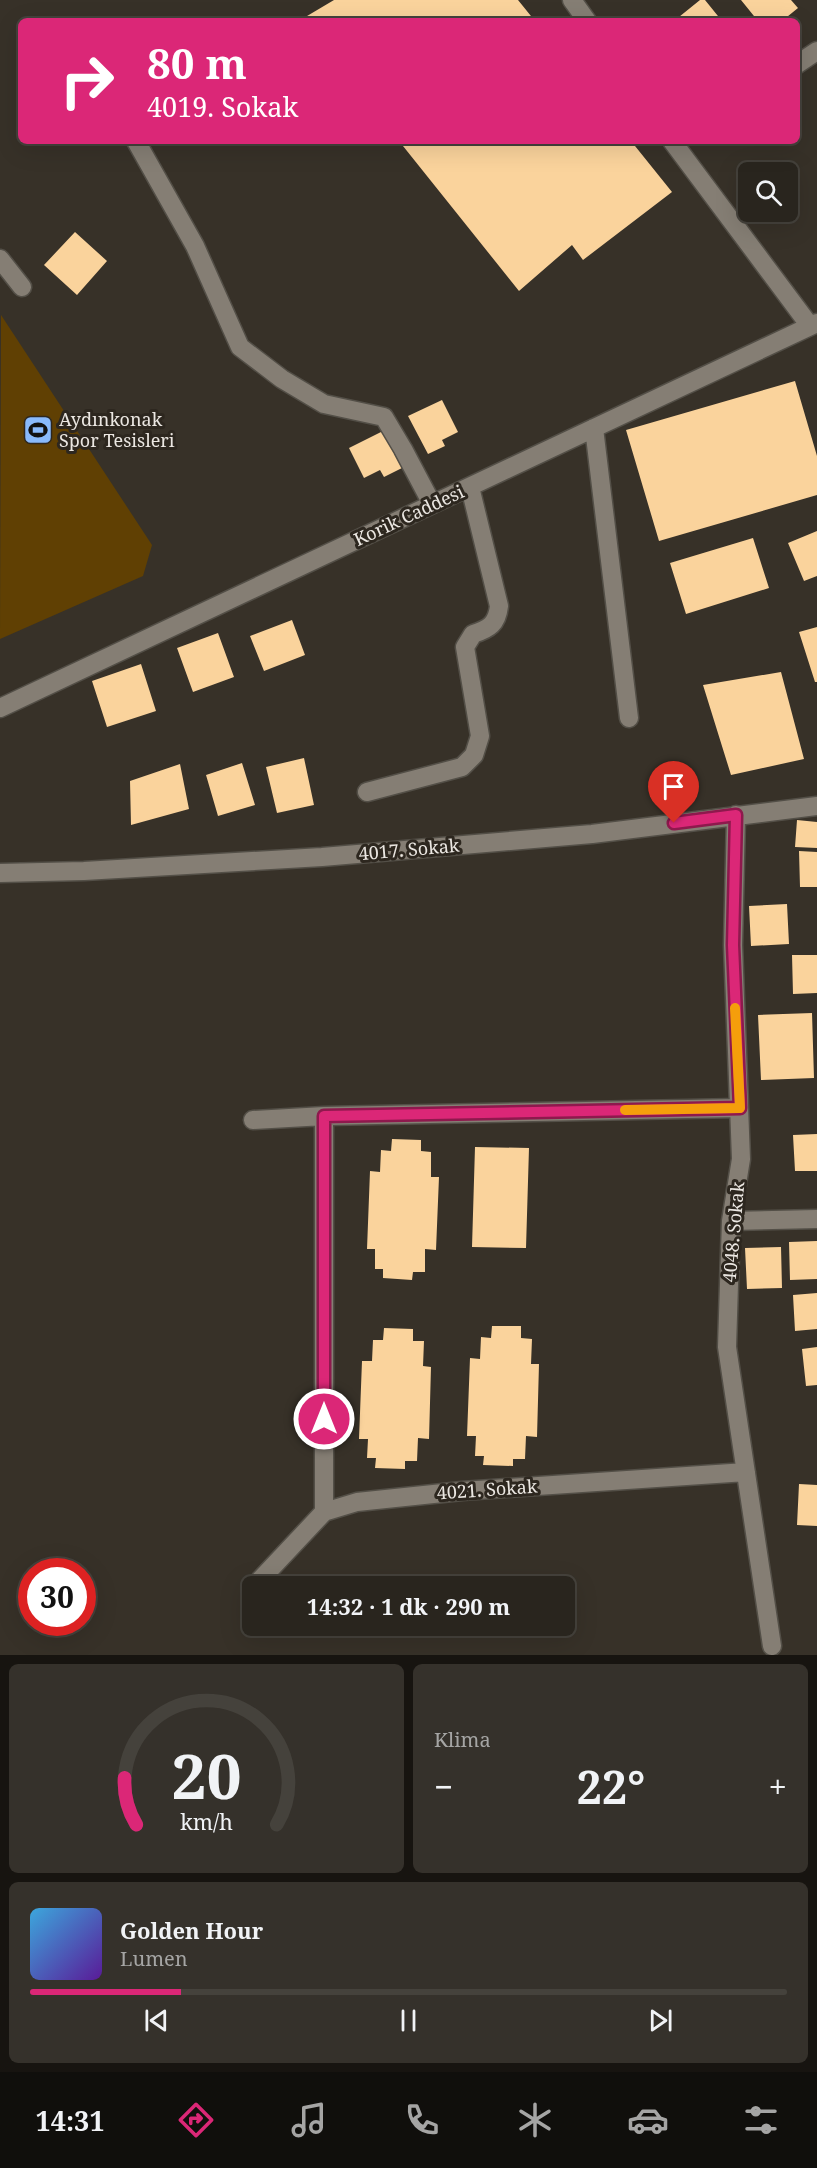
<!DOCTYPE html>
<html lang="tr">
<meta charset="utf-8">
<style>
body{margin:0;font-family:"Noto Serif",serif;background:#35312b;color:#f1f3f6;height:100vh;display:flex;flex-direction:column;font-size:22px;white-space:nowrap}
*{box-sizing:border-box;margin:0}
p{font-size:20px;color:#a5a5a4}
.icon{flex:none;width:33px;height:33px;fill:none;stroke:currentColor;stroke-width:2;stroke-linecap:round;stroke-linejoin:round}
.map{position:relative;height:1655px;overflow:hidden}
.sheet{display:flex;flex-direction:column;gap:9px;padding:9px;background:#171410;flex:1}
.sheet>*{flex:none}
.hud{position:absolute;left:18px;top:18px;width:782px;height:126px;border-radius:9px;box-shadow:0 6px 24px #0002,0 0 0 2px #45423c;background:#db2777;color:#fff;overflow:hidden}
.fabs{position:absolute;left:738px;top:162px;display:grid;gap:12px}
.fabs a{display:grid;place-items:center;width:60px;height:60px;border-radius:9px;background:#29251e;box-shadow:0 6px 24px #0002,0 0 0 2px #45423c;font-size:30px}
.speed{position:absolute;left:18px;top:1558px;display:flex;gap:12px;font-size:30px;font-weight:700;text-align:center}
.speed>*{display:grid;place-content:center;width:78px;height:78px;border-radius:50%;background:#29251e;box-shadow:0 6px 24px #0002,0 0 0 2px #45423c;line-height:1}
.speed .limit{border:9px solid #d22;background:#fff;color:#111}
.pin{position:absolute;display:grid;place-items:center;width:51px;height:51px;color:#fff;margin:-62px -26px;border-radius:50% 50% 50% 0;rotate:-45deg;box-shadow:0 0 6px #0007}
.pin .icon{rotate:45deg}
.me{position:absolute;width:66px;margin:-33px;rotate:0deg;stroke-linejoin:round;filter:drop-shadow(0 0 4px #0008)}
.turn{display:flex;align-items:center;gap:21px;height:126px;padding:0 30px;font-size:27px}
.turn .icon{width:78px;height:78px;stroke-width:2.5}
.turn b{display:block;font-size:42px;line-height:51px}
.big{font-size:45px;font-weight:700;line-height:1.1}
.sheet .widget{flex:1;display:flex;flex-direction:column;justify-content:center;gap:9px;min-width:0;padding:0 21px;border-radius:9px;background:#35312b}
.sheet .dial{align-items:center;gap:0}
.dial svg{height:156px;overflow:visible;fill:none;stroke:#45423c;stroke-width:7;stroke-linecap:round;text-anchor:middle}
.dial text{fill:#f1f3f6;stroke:none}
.song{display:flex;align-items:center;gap:18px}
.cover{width:72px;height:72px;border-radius:9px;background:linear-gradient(135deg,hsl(200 70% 55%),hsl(270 70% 35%))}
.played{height:6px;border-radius:3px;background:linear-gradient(90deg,#db2777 20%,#45423c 20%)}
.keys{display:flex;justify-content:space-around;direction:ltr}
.heat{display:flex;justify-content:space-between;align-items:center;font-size:33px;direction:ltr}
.sheet .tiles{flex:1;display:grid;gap:9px;grid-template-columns:1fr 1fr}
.widget:last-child{grid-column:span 2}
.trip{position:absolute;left:242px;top:1576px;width:333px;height:60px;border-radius:9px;background:#29251e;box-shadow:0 6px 24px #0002,0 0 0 2px #45423c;font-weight:700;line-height:60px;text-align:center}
.tabs{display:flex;height:96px;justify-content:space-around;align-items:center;background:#100f0c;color:#a5a5a4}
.tabs .icon{width:42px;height:42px}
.tabs .selected{color:#db2777}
.tabs b{font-size:27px;color:#f1f3f6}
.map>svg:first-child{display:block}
.green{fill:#604003}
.building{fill:#fad39c}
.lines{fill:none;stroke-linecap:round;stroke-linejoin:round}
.minor-casing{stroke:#534f47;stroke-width:21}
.minor{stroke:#857e74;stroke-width:18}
.route-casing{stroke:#8e194d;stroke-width:15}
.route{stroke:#db2777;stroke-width:10}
.slow{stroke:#f59e0b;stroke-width:10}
.labels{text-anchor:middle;stroke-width:6;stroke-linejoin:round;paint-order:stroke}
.poi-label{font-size:18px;fill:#ebe7e2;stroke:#2d271f;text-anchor:start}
.street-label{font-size:18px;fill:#ebe7e2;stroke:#2d271f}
</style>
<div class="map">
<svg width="817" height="1655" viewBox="0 0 817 1655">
<rect width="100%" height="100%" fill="#373128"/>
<!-- green -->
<path class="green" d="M1 315 152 545 143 576 0 639Z"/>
<!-- building -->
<path class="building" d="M334 0H518L535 21H303L302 19Z
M700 0H705L722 21H674Z
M741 0H791L798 8 782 21H768L765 17 758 21Z
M399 141H631L672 192 583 260 572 245 519 291Z
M75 232 107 261 77 295 44 265Z
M795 381 817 456V495L659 541 626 430Z
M442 400 458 432 442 440 445 446 428 454 408 416Z
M383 431 402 468 384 477 380 470 364 478 349 448Z
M817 531V576L804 581 788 543Z
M753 538 769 588 686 614 670 563Z
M292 620 305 655 264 671 250 636Z
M817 627V682H815L799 632Z
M218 633 234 677 193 692 177 648Z
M141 664 156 711 107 727 92 681Z
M781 672 804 759 731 775 703 685Z
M304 758 314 805 277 813 266 767Z
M242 763 255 805 218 816 206 775Z
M180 764 189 809 131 825 130 781Z
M797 820 817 822V848L795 847Z
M799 851 817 852V887H800Z
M787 904 789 944 751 946 749 906Z
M792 955H817V993L793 994Z
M812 1013 814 1078 761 1080 758 1015Z
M817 1134V1171H795L793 1135Z
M392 1139 421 1140V1151L431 1152V1177H439L436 1250 425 1249V1272H413L412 1280 383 1278V1269H375V1249H367L370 1171 380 1172 381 1150 391 1151Z
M475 1147 529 1148 526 1248 472 1247Z
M817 1241V1279L790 1280 789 1242Z
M781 1247 782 1288 747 1289 745 1248Z
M817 1293V1329L795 1331 793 1295Z
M492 1326H521V1338L532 1339 531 1364H539L537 1437 526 1436 525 1459H513V1466L483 1465 484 1456H475L476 1436H467L470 1358 480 1359 481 1337 491 1338Z
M384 1328 413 1329V1341H424L423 1366 431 1367 429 1439 418 1438 417 1461H405V1469L375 1468 376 1458H367L368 1439H359L362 1361H372L373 1340H383Z
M817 1347V1385L806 1386 802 1349Z
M799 1484 817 1485V1526L797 1525Z"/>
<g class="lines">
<!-- minor casing -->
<g class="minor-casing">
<path id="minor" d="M572 0 587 21
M796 65 817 51
M136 141 195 246 240 347 282 379 324 404 384 417 403 449 432 504
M672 141 810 326
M0 259 22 287
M594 428 629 718
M0 708 817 323
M367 792 462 767 474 755 480 736 465 647 473 634C489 629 497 624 499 606L470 487
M736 815 733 945 741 1159 731 1221 727 1347 772 1646
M0 873 84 871 322 857 592 834 817 806
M324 1116V1512
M253 1120 324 1116 739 1108
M731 1221 817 1219
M260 1580 324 1512 357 1502 462 1491 746 1472"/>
</g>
<!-- minor -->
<use href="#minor" class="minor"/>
</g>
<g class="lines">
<!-- route casing -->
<g class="route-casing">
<path id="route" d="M324 1419V1116L740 1108 733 945 736 815 674 823"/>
</g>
<!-- route -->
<use href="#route" class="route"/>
<!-- slow -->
<path class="slow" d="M625 1110 740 1108 735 1008"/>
</g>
<!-- icons -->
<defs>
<g id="stadium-square" transform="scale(1.5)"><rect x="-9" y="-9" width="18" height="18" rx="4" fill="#89bafc" stroke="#2d271f"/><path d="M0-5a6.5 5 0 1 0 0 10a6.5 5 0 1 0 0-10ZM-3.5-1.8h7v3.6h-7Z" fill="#111"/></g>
</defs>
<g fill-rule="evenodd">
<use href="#stadium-square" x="38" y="430"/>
</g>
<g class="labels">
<!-- poi labels -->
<g class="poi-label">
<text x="59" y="426">Aydınkonak<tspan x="59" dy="21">Spor Tesisleri</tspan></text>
</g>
<!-- street labels -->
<g class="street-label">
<text transform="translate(409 516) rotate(-25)" y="6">Korik Caddesi</text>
<text transform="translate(409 850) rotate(-5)" y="6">4017. Sokak</text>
<text transform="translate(734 1232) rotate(-85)" y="6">4048. Sokak</text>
<text transform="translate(487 1490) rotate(-4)" y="6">4021. Sokak</text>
</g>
</g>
</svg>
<div class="fabs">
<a><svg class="icon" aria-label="search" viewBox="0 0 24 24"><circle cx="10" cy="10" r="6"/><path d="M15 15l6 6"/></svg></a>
</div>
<div class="speed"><div class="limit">30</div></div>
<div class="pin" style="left:674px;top:823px;background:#d93025"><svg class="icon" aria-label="arrive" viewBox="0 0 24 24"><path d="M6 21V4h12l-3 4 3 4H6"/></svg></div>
<svg class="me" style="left:324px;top:1419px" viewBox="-20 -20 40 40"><circle r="17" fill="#db2777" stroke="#fff" stroke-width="3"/><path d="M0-11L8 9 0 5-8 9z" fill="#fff"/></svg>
<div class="trip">14:32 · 1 dk · 290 m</div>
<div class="hud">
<div class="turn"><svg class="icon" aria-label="right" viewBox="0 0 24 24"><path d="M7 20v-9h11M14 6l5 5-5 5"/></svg><div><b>80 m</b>4019. Sokak</div></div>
</div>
</div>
<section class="sheet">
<div class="tiles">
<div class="widget dial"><svg viewBox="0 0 100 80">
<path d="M14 69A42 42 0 1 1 86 69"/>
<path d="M14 69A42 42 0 0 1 8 45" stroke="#db2777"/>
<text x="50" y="56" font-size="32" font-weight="700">20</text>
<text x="50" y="72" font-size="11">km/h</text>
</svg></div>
<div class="widget"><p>Klima</p>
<div class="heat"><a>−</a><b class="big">22°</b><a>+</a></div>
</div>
<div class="widget">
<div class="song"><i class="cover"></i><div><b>Golden Hour</b><p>Lumen</p></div></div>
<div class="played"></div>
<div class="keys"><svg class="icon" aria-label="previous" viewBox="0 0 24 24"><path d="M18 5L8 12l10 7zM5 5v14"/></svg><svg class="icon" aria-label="pause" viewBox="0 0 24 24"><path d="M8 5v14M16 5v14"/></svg><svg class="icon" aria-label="next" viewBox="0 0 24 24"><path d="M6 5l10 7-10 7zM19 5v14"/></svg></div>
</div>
</div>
</section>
<nav class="tabs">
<b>14:31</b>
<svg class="icon selected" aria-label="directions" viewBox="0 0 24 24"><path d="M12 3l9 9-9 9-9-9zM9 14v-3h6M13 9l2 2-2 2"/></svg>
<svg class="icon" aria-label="music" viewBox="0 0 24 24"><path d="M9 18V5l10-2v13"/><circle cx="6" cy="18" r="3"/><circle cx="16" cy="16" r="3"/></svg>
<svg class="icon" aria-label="phone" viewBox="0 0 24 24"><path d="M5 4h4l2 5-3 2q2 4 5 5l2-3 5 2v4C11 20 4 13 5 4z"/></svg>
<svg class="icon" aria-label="climate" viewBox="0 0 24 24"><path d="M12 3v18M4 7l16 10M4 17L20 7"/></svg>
<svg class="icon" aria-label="car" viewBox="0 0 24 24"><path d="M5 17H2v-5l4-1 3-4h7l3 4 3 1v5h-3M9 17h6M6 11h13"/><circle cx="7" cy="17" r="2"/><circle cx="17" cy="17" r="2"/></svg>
<svg class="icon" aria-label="filters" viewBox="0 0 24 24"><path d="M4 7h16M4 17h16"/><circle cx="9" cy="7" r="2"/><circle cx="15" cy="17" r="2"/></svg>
</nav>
